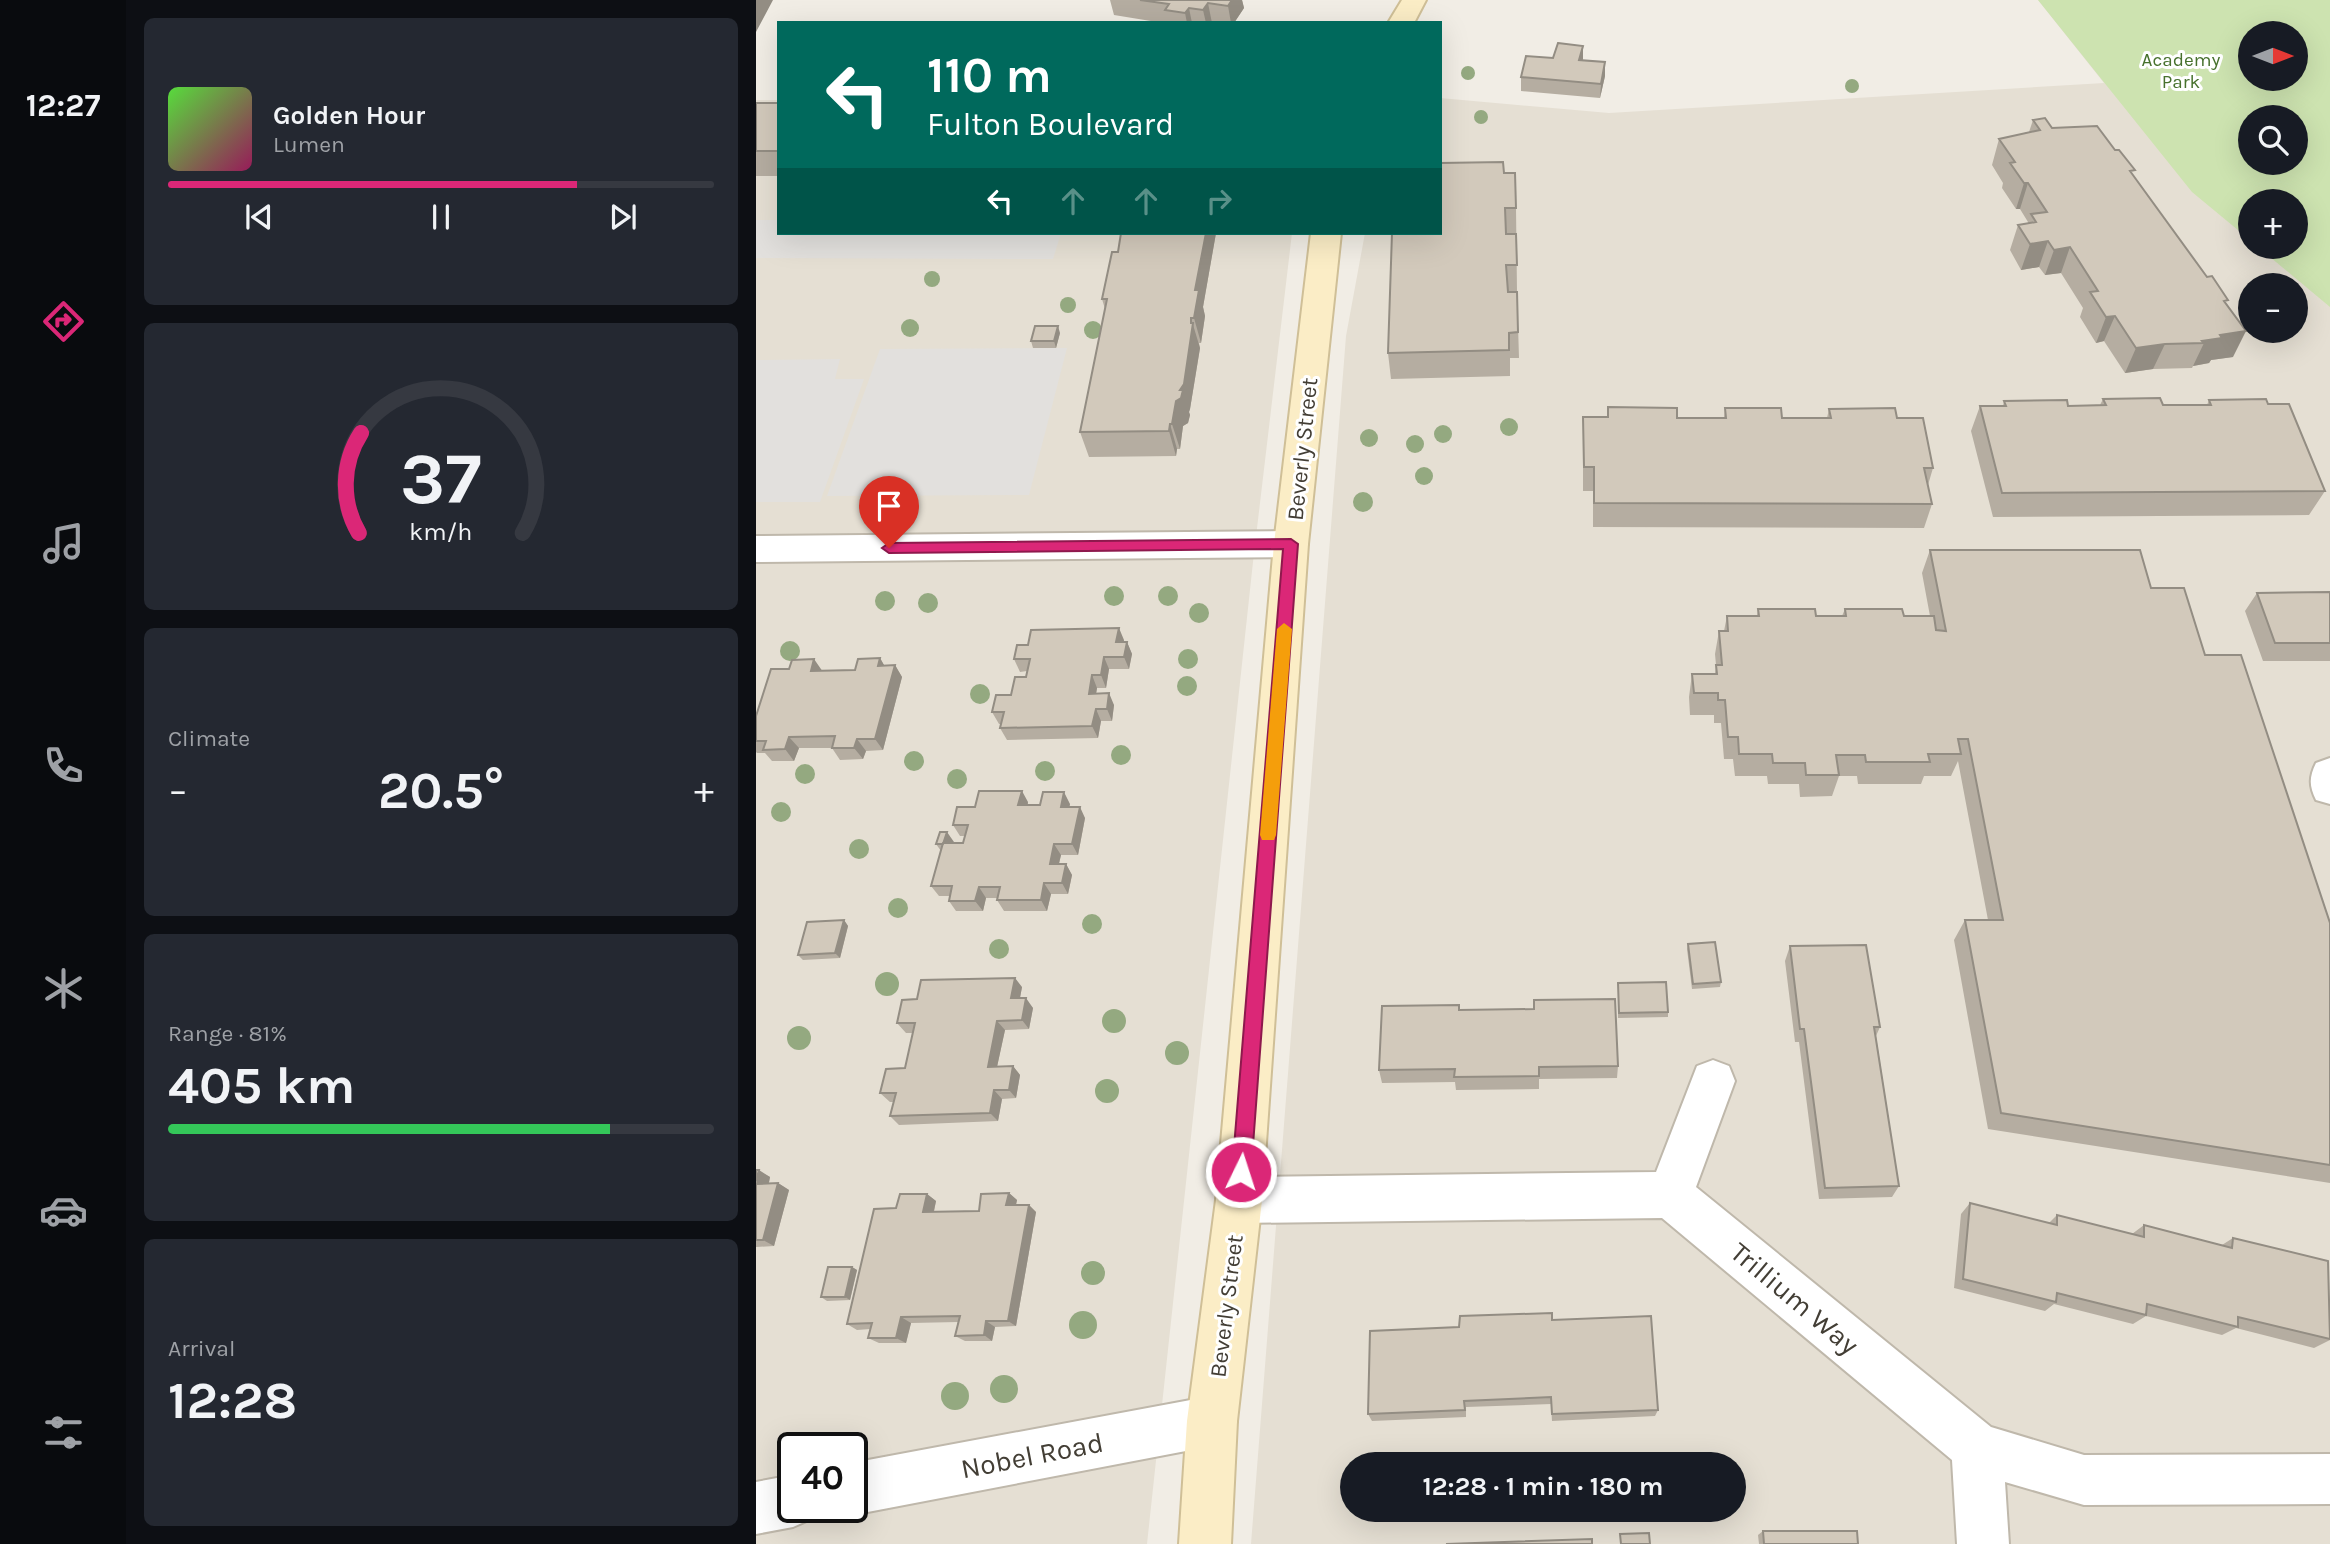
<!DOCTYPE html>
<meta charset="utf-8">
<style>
body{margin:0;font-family:Karla,sans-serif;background:#242831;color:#f1f3f6;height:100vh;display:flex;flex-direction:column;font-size:26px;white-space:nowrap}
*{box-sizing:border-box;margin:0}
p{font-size:23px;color:#9ea1a6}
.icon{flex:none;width:38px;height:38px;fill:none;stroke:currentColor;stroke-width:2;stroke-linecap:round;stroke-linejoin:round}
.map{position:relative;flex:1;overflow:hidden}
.panel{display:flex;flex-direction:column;gap:18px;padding:18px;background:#0d0f14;width:630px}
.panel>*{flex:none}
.banner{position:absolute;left:21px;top:21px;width:665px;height:214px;border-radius:0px;box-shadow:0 7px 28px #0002;background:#00695c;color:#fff;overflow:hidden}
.needle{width:46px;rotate:90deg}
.buttons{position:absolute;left:1482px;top:21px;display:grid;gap:14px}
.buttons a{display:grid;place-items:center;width:70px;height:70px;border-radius:50%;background:#171b24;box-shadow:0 7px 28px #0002;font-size:35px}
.speed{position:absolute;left:21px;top:1432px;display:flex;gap:14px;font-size:35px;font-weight:700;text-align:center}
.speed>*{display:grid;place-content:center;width:91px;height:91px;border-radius:50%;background:#171b24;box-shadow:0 7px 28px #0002;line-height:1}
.speed .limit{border:4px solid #111;border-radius:10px;background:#fff;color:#111}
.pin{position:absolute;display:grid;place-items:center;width:60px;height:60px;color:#fff;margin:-72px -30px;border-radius:50% 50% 50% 0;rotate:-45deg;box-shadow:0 0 7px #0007}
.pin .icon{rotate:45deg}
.me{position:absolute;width:77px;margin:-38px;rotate:4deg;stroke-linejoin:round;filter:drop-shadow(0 0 5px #0008)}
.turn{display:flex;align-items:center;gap:24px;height:147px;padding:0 35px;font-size:32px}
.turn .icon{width:91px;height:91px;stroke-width:2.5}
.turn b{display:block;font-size:49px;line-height:60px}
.lanes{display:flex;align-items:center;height:66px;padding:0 35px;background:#0003;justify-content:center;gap:35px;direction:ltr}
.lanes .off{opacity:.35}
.big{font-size:52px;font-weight:700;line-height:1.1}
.panel .card{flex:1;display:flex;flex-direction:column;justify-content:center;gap:10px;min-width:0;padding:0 24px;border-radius:10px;background:#242831}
.panel .dial{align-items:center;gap:0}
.dial svg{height:182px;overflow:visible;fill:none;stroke:#363941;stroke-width:7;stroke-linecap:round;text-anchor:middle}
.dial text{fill:#f1f3f6;stroke:none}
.song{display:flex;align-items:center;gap:21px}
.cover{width:84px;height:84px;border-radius:10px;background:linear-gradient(135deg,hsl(110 70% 55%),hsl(330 70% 35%))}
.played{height:7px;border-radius:4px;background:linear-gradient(90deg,#db2777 75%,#363941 75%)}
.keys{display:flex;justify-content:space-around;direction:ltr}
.heat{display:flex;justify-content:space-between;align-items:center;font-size:38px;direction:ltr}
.charge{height:10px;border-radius:5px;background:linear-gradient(90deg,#34c759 81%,#363941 0)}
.trip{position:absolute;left:584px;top:1452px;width:406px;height:70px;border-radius:35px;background:#171b24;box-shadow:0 7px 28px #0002;font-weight:700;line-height:70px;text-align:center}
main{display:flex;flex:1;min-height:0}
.tabs{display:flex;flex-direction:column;width:126px;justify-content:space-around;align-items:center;background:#090b0e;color:#9ea1a6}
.tabs .icon{width:49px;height:49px}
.tabs .active{color:#db2777}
.tabs b{font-size:32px;color:#f1f3f6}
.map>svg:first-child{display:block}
.residential{fill:#e5dfd3;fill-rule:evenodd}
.green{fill:#cde3b0;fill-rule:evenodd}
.parking{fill:#e2e0dd}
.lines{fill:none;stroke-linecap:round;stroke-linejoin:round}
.street-casing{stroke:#bfb8ab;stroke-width:4}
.secondary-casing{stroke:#cfbf97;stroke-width:4}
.street{fill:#fff;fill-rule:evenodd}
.secondary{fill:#fbedc6;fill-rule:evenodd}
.tree{fill:#94a980}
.wall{fill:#b5ada1}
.shaded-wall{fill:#938d83}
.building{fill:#d2c9bb;stroke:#938d83;stroke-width:2}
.route{fill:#db2777;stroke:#8e194d;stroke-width:2}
.slow{fill:#f59e0b}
.labels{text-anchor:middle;stroke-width:6;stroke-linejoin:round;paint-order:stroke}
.far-park-label{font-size:19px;fill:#47712d;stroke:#fff}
.street-label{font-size:23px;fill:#433e35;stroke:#fff}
.near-street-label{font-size:28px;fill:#433e35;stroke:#fff}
</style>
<main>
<nav class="tabs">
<b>12:27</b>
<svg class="icon active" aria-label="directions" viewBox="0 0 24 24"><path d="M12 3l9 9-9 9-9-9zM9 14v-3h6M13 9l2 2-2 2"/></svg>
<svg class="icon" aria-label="music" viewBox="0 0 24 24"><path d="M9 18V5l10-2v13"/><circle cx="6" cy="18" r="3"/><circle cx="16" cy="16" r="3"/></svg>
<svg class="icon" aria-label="phone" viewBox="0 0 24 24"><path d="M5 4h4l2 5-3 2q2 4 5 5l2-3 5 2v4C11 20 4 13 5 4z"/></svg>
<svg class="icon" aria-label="climate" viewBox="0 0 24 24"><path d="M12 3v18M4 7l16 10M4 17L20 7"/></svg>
<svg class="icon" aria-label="car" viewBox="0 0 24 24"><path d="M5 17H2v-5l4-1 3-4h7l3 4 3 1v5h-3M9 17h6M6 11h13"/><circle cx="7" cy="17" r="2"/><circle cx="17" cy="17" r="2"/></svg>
<svg class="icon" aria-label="filters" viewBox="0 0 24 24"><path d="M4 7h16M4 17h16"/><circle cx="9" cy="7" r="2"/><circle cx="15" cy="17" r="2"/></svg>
</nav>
<section class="panel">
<div class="card">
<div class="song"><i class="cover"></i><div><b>Golden Hour</b><p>Lumen</p></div></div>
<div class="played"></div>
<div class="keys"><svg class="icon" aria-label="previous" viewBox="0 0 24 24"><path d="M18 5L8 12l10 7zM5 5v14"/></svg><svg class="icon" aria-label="pause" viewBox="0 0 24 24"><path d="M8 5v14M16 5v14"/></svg><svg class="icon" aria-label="next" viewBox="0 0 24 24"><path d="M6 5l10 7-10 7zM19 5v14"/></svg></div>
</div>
<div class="card dial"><svg viewBox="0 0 100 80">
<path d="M14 69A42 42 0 1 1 86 69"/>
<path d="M14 69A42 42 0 0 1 15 25" stroke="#db2777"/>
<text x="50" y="56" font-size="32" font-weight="700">37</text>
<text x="50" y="72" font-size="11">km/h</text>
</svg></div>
<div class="card"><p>Climate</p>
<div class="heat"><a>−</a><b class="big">20.5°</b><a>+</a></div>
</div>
<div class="card"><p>Range · 81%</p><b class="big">405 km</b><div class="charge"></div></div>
<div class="card"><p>Arrival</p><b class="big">12:28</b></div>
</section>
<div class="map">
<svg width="1574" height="1544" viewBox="0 0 1574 1544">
<rect width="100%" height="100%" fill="#f1ede5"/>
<!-- residential -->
<path class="residential" d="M1282 0H1574V1544H495L590 336 609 233H684V98L853 113 1348 83ZM1494 33H1540V79H1494ZM1494 117H1540V163H1494ZM1494 201H1540V247H1494ZM1494 285H1540V331H1494ZM597 1465H978V1510H597Z
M0 100H23V233H536L497 562 391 1544H0ZM37 1447H96V1507H37Z"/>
<!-- green -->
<path class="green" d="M1282 0H1574V307L1502 247H1540V201H1494V240L1436 192ZM1494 33H1540V79H1494ZM1494 117H1540V163H1494Z"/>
<!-- parking -->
<path class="parking" d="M0 220H23V233H305L297 259 0 258Z
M311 348 273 495 71 496 124 349Z
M84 359 79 379H108L64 502H0V360Z"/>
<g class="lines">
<!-- street casing -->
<g class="street-casing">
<path id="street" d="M535 531 547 535 552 544 547 553 535 557 0 562V536Z
M1574 758V804L1560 800C1553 786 1553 777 1560 763Z
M957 1060 973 1066 979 1081 940 1187 1235 1427 1328 1455 1574 1454V1504L1328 1505 1249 1482 1253 1544H1201L1196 1460 906 1218 483 1223 467 1216 460 1200 467 1184 483 1177 900 1172 941 1066Z
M456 1396 474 1403 481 1421 474 1439 456 1446 96 1515 78 1507H96V1463Z
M37 1475V1507H60L55 1519 37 1527 0 1534V1482Z"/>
</g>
<!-- secondary casing -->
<g class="secondary-casing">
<path id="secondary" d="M646 0H670L658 23H632Z
M555 233H585L552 544 506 1200 481 1421 475 1544H423L431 1421 460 1200 518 544Z"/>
</g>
<!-- street -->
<use href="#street" class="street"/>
<!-- secondary -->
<use href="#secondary" class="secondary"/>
</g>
<!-- trees -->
<g class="tree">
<circle cx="712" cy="73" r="7"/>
<circle cx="1096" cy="86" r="7"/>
<circle cx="725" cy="117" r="7"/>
<circle cx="176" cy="279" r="8"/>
<circle cx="312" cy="305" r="8"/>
<circle cx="154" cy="328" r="9"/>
<circle cx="337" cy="330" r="9"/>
<circle cx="753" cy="427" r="9"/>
<circle cx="687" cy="434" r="9"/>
<circle cx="613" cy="438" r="9"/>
<circle cx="659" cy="444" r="9"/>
<circle cx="668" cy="476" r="9"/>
<circle cx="607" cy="502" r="10"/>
<circle cx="358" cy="596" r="10"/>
<circle cx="412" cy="596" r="10"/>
<circle cx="129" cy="601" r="10"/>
<circle cx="172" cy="603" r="10"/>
<circle cx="443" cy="613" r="10"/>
<circle cx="34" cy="651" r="10"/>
<circle cx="432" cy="659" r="10"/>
<circle cx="431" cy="686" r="10"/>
<circle cx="224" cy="694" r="10"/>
<circle cx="365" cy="755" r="10"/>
<circle cx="158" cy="761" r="10"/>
<circle cx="289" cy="771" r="10"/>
<circle cx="49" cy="774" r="10"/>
<circle cx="201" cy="779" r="10"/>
<circle cx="25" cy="812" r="10"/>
<circle cx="103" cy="849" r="10"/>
<circle cx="142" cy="908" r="10"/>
<circle cx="336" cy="924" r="10"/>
<circle cx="243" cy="949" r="10"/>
<circle cx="131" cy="984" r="12"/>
<circle cx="358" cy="1021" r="12"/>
<circle cx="43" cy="1038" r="12"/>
<circle cx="421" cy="1053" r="12"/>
<circle cx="351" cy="1091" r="12"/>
<circle cx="337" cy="1273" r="12"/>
<circle cx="327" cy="1325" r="14"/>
<circle cx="248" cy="1389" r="14"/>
<circle cx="199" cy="1396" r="14"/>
</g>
<!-- wall -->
<path class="wall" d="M354 0H486L488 8 478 23H407L358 15Z
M827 60 849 62V76L844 98 765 91V77Z
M0 103H23V176H0Z
M1277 120 1296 128 1377 175 1470 304 1477 357 1455 360 1453 363 1437 366 1436 368 1397 369 1369 373 1348 341 1340 343 1324 317 1327 308 1305 273 1289 275 1283 267 1265 270 1254 250 1262 225 1272 223V222L1264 209H1260L1246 188 1247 183 1236 165 1243 139 1273 132Z
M748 173 760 208 761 291H752L761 292 763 358H754V376L635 379 632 353Z
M460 233 447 307 449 316 445 343H443L444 348 434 409 433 412 434 415 432 423 427 426 424 449H421L420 456 333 457 324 432 349 309 346 299 362 252Z
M304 333 300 348H277L275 341Z
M1347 399 1407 405H1451L1453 400 1512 404 1569 491 1553 515 1237 517 1215 431 1224 406H1247L1248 401 1312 406 1344 405Z
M852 407 921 418H968L969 408 1026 418H1071L1073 409 1141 418 1177 468 1172 485 1176 504 1168 528 837 527V491H827V417H852Z
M1174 550 1395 588 1449 655 1574 923V1183L1232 1129 1198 940 1209 920H1232L1202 761 1195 776H1168L1165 784H1102L1101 776H1083L1076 796 1044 797 1043 784H1012L1011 776H979L977 759H968L965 723H958V715H934L933 697 936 674H959L960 665 959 654 963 631H968L971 616H1001L1002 609 1060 616H1086L1089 609 1148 616H1174L1166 573Z
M1574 592V661H1507L1489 611 1501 593Z
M368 640V642H371L376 654 373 669H353L350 688H341L340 694 358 705 356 721H345L342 738 251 740 244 728 245 724H243L236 712 255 695 270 677 271 671 264 672 258 659Z
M124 658 128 666 139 665 146 677 127 750 110 751 107 759 84 760 76 748H43L38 761H16L9 753H1L0 752V716L66 671 99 670Z
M272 802V805L314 804 313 807 329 818 322 855H305L303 864H310L316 875 312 894H295L291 911H248L241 900V898H230L227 911H200L193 901 194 896H183L175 886 185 851 180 844 198 842V843H207L209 836H204L197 825 219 807Z
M88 920 92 926 84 958 47 960 42 955Z
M932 944 965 982 964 987 936 989 931 949Z
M1034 946 1124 1027 1120 1036 1143 1186 1136 1197 1063 1199 1043 1042H1039L1029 961Z
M862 983 912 1012V1017L862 1018Z
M266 987 264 998 277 1008 273 1029 249 1030 241 1067 257 1066 264 1075 260 1098 246 1099 242 1121 143 1125 134 1116 138 1102H134L124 1093 149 1068 157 1033H150L141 1023 161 999Z
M703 1005 704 1010 862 1066 861 1078 783 1079V1089L700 1090 699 1082 626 1083 623 1070Z
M0 1170 14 1177 13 1183H22L33 1190 18 1246 0 1247Z
M253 1193 261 1200 260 1205H273L280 1212 260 1326 239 1327 236 1341H209L199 1336 202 1322 155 1323 150 1343H123L112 1338 114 1329 101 1330 91 1324 171 1194 180 1201 178 1212 223 1211Z
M1214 1203 1293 1223 1301 1215 1376 1234 1388 1225 1466 1245 1477 1238 1574 1301V1340L1558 1348 1480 1328 1466 1335 1390 1316 1377 1324 1298 1304 1289 1311 1198 1288 1205 1214Z
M96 1267 101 1270 94 1300 71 1301 65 1297Z
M796 1320 902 1410 899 1416 796 1421 795 1404 710 1407V1417L616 1421 612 1414 703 1327Z
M1007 1531 1102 1544H1003L1002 1535Z"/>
<!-- shaded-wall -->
<path class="shaded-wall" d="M0 0H17L0 32Z
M476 0H486L488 8 478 23H475L472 6Z
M452 3 456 23H450L447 10Z
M433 8 436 23H431L429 13Z
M827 46V59L823 74V60Z
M849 62V76L844 98 845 84Z
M1268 183H1272L1264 209H1260Z
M450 233H460L447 307 449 316 445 343 438 318 439 290Z
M1292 241 1283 267 1265 270 1274 244Z
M1314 247 1305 273 1289 275 1298 250Z
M1359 316 1348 341 1340 343 1350 317Z
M435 318 444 348 434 409 433 412 434 415 432 423 427 426 424 449 416 424 420 401 424 390Z
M302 326 304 333 300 348 298 341Z
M1490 331 1477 357 1455 360 1453 363 1437 366 1448 343 1446 341 1464 335Z
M1409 344 1397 369 1369 373 1380 348Z
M414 424 421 449 420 456 413 431Z
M363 628 368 640 365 654 360 642Z
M371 642 376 654 373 669 368 657Z
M348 657 353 669 350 688 345 675Z
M124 658 131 670 122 666Z
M58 659 67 672 55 671Z
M139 665 146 677 127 750 119 739Z
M336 675 341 688 338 706 333 694Z
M353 693 358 705 356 721 351 709Z
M340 709 345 721 342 738 336 726Z
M33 737 43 748 38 761 29 749Z
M101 739 110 751 107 759 98 748Z
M266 791 272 802 269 816 262 805Z
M308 792 314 804 311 818 305 807Z
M324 807 329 818 322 855 316 844Z
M191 832 198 842 195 855 187 844Z
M298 844 305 855 300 875 294 864Z
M310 864 316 875 312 894 306 883Z
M288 883 295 894 291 911 285 900Z
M223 887 230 898 227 911 219 901Z
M88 920 92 926 84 958 79 953Z
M259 978 266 987 262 1008 255 998Z
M270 998 277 1008 273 1029 266 1020Z
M241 1021 249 1030 239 1076 232 1067Z
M257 1066 264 1075 260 1098 253 1090Z
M238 1090 246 1099 242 1121 234 1113Z
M3 1170 14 1177 11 1191 0 1184Z
M22 1183 33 1190 18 1246 7 1240Z
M253 1193 261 1200 258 1213 250 1205Z
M171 1194 180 1201 176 1219 167 1212Z
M273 1205 280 1212 260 1326 252 1321Z
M96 1267 101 1270 94 1300 89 1297Z
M145 1317 155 1323 150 1343 140 1338Z
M230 1321 239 1327 236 1341 228 1335Z"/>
<!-- building -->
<path class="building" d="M384 0H476L472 6 452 3 447 10 433 8 429 13 409 10 413 4Z
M802 43 827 46 823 60 849 62 845 84 765 77 770 56 797 58Z
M0 103H23V151H0Z
M1289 118 1296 128 1341 126 1359 150H1363L1379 170 1374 171 1451 277 1456 276 1472 300 1468 301 1490 331 1464 335 1466 338 1446 341 1448 343 1409 344 1380 348 1359 316 1350 317 1334 292 1342 291 1314 247 1298 250 1292 241 1274 244 1262 225 1280 222 1275 214 1291 212 1272 183H1268L1254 163 1259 162 1243 139 1284 130 1277 120Z
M747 162 748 173H759L760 208H749L750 234H760L761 265H750L752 292H761L762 332 753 333V350L632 353 636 233H684V163Z
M365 233H450L439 290H443L438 318H435V323H437L428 384 424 390H427L425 398 420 401 416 424H414L413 431 324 432 351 299H346L356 252H362Z
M279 326H302L298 341H275Z
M1404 398 1407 405H1455L1453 400 1510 399 1512 404H1533L1569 491 1246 493 1224 406H1250L1248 401 1311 400 1312 406 1350 405 1347 399Z
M852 407 921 408V418H970L969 408H1025L1026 418H1075L1073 409 1139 408 1141 418H1167L1177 468H1168L1176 504 838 503V467H828L827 417H852Z
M1174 550H1384L1395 588H1428L1449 655H1485L1574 923V1165L1245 1113 1209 920H1247L1212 739H1202L1205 754H1172L1174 762H1110L1109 755H1080L1083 775H1050L1049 763H1017L1016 754H983L982 737H972L969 700H962V693H938L936 674H961L960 665H966L963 631H972L971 616H1003L1002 609H1059L1060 616H1090L1089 609H1146L1148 616H1178L1180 630 1190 631Z
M1574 592V643H1519L1501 593Z
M363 628 360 642H371L368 657H348L345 675H336L333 694 353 693 351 709H340L336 726 244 728 248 712H236L240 695H255L259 677H270L274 659H258L261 645H272L275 630Z
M124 658 122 666 139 665 119 739H101L98 748H76L79 736 33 737 29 749 7 750 10 741H0V716L15 669H33L36 660 58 659 55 671 99 670 102 659Z
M223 791H266L262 805H284L287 792H308L305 807H324L316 844H298L294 864H310L306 883H288L285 900H241L244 887H223L219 901H193L196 886H175L187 843H207L212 825H197L201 807H219Z
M184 832H191L187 844H180Z
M88 920 79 953 42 955 51 922Z
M959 942 965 982 937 984 932 944Z
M1110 945 1124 1027H1118L1143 1186 1069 1188 1048 1029H1044L1034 946Z
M259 978 255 998H270L266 1020 241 1021 232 1067 257 1066 253 1090H238L234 1113 134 1116 140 1093H124L130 1069 149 1068 159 1023H141L146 1000 161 999 165 980Z
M910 982 912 1012 863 1013 862 983Z
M859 999 862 1066 783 1067V1076L698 1077 699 1069 623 1070 626 1006 703 1005V1010L778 1009V1000Z
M0 1170H3L0 1181Z
M22 1183 7 1240H0V1184Z
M253 1193 250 1205H273L252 1321H230L228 1335 199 1336 204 1316 145 1317 140 1338H112L116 1323 91 1324 118 1209 140 1208 144 1194H171L167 1212 223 1211 225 1194Z
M1214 1203 1301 1225V1215L1388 1237V1225L1476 1248 1477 1238 1572 1261 1574 1339 1482 1317V1327L1391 1304 1390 1315 1301 1293 1300 1302 1207 1279Z
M72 1267H96L89 1297H65Z
M796 1313V1320L895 1316 902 1410 796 1414 795 1397 708 1401 709 1410 612 1414 614 1331 703 1327 704 1316Z
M1007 1531H1101L1102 1544H1008Z
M893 1533 894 1544H865L864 1534Z
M836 1539V1544H690Z"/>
<!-- route -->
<path class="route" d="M535 539 542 544 495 1172 492 1179 485 1182 478 1179 476 1172 527 549 133 553 126 548 133 543Z"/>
<!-- slow -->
<path class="slow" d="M528 623 536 629 520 835 518 840H506L504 835 521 629Z"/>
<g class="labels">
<!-- far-park labels -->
<g class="far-park-label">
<text x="1425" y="66">Academy<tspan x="1425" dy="22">Park</tspan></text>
</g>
<!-- street labels -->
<g class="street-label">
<text transform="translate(546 449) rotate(-84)" y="8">Beverly Street</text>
<text transform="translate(470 1306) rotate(-83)" y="8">Beverly Street</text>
</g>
<!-- near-street labels -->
<g class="near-street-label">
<text transform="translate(1039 1298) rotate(40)" y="10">Trillium Way</text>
<text transform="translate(276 1455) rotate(-11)" y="10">Nobel Road</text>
</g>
</g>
</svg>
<div class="buttons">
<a><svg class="needle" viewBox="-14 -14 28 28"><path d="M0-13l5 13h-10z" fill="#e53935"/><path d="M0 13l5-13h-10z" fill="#9ea1a6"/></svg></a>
<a><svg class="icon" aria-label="search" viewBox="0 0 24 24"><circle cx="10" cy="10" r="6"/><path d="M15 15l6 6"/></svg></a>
<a>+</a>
<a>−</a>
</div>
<div class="speed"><div class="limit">40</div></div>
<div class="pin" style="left:133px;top:548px;background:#d93025"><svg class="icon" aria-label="arrive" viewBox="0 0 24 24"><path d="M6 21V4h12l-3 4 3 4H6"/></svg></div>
<svg class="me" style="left:485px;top:1172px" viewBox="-20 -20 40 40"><circle r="17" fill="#db2777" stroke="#fff" stroke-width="3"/><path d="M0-11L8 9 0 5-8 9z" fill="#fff"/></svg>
<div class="trip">12:28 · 1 min · 180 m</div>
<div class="banner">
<div class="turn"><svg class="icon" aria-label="left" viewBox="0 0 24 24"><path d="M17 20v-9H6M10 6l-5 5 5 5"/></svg><div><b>110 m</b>Fulton Boulevard</div></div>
<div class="lanes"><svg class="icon" aria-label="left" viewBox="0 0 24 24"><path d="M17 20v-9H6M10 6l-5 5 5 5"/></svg><svg class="icon off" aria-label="ahead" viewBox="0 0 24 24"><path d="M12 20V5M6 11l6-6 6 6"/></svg><svg class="icon off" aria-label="ahead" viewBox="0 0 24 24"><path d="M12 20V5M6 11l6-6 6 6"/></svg><svg class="icon off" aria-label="right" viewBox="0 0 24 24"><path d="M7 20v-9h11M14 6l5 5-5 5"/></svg></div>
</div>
</div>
</main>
